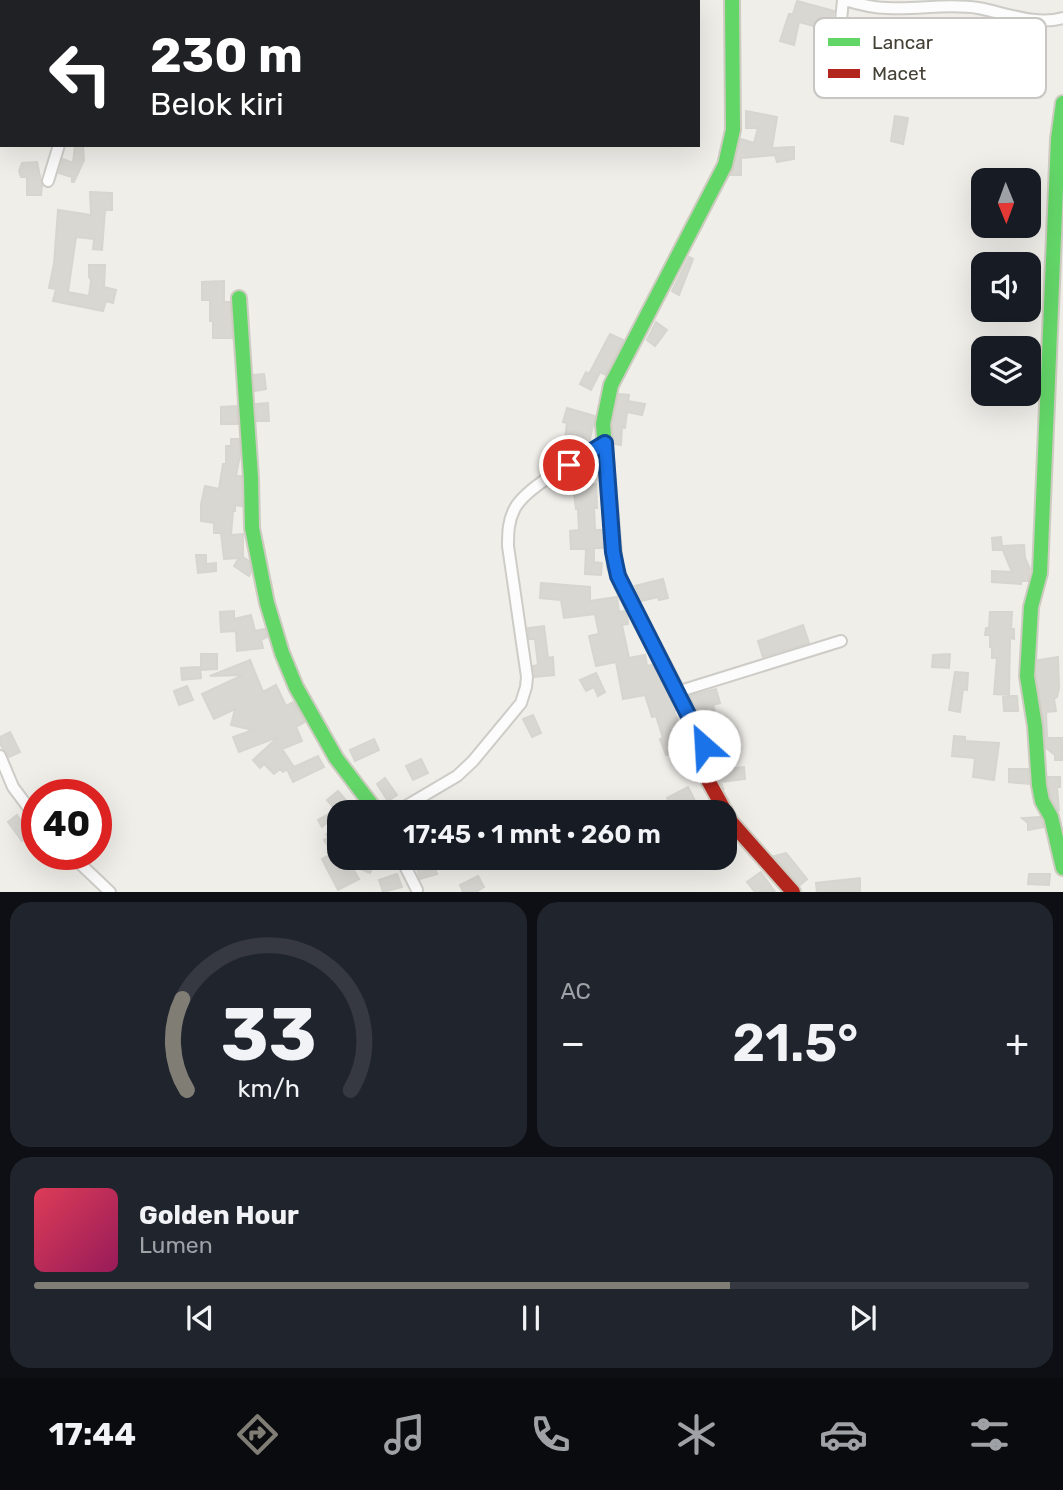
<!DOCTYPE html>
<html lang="id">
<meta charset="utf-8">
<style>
body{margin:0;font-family:Rubik,sans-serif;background:#20242c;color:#f1f3f6;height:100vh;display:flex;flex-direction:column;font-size:26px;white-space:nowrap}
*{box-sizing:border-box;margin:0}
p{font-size:23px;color:#9ea1a6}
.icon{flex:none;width:38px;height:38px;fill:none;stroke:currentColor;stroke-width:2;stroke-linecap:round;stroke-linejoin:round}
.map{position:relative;height:892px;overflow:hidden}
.drawer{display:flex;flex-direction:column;gap:10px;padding:10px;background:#0d0f14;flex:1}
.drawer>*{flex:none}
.hud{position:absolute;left:0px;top:0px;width:700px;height:147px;box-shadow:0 7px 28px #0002;background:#202124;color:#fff;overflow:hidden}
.needle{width:46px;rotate:179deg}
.buttons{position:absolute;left:971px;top:168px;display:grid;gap:14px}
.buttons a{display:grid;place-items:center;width:70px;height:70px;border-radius:14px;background:#171b24;box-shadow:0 7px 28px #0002;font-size:35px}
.speed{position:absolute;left:21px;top:779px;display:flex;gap:14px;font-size:35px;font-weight:700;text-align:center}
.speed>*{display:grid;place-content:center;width:91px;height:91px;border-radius:50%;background:#171b24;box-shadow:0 7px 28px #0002;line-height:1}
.speed .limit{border:10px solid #d22;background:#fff;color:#111}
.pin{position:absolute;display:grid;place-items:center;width:60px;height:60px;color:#fff;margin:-30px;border:4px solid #fff;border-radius:50%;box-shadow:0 2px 7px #0007}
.me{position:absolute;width:77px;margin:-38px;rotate:334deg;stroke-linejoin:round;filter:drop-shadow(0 0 5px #0008)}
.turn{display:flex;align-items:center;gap:24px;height:147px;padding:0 35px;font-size:32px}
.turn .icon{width:91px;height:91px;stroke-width:2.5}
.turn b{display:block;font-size:49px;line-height:60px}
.big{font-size:52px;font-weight:600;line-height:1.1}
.drawer .tile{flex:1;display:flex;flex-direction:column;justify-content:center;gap:10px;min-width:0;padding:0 24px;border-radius:21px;background:#20242c}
.drawer .dial{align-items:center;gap:0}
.dial svg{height:182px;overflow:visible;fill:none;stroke:#363941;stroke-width:7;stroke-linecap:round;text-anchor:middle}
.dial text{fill:#f1f3f6;stroke:none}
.song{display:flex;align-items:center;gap:21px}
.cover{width:84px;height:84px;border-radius:10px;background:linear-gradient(135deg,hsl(350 70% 55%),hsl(330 70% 35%))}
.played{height:7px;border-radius:4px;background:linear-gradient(90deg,#807d75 70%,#363941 70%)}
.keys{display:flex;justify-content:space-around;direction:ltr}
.heat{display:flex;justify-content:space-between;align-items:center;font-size:38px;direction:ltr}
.drawer .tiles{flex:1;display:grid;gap:10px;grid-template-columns:1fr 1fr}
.tile:last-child{grid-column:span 2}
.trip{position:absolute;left:327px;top:800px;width:410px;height:70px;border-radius:21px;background:#171b24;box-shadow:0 7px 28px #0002;font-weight:600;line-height:70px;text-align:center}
.menu{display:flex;height:112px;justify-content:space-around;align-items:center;background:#090b0e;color:#9ea1a6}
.menu .icon{width:49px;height:49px}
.menu .current{color:#807d75}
.menu b{font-size:32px;color:#f1f3f6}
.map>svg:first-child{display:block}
.building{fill:#d8d7d2;stroke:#d7d5cf;stroke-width:2}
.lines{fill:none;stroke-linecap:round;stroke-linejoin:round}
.street-casing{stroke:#cdccc7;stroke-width:14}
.fast-casing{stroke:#cecbc0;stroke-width:18}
.jam-casing{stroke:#cecbc0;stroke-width:18}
.street{stroke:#fdfcfc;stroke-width:10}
.fast{stroke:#63d668;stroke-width:14}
.jam{stroke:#b3261e;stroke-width:14}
.route-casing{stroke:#114b97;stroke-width:18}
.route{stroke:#1a73e8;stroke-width:12}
.key{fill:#fff;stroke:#c7c6c3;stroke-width:2}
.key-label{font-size:19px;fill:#444036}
</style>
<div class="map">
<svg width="1063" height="892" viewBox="0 0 1063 892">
<rect width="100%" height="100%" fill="#efeee9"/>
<!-- building -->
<path class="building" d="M797 1 834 11 829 30 799 22 794 45 780 41 789 14H793Z
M746 111 777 117 772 148 794 147V159L777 162 775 155 741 158V175H731L741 139 754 143 758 128H746Z
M895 116 908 118 903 144 891 141Z
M75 145H83L84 160 74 182H72V177L59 173 63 159 73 163Z
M37 162 42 186 41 195H27V177H21L19 171 22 163Z
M90 192 112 193V210H105L102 250 93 249 94 239 76 237 68 292 89 296 91 280 89 277V265H105L104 287 116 290 113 303 106 301 103 311 53 301 56 289 49 288 54 264 58 210 91 215Z
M689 257 693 259 679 295 672 291Z
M224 281V302H230L232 338H213V321H210V300H202V282Z
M656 322 667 330 655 346 647 340Z
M610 334 623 340 606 375 600 372 591 390 580 384 586 372 589 374Z
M264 374 266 389 255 391 254 375Z
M619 394 629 395 628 401 645 404 642 415 627 412 625 428 622 427 621 445 614 444 613 425Z
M268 403 269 421H257L256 404Z
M237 406 238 424H221V407Z
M567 408 595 416 589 444 581 449 577 448 576 451 570 455 563 454 567 423 563 422Z
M231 439H239L240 455 236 476H241L242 506 235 505V511H233L231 535 243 534V557L249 561 251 572 249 576 234 566 239 558 224 559 221 533H214V523L201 521V504L205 486 219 489 223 464H226V446H231Z
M596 484 597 508H594L595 530H602L604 548H594V562L602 563 601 575 585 574 586 549H571L570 531 579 530 578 509H576L573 486Z
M1001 537 1002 546 1024 545 1025 558 1030 569 1028 581H1021V584L992 582V571L1012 572 1002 548V550H993L992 538Z
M196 555H206V564L216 563V571L198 573Z
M663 579 668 598 659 600 658 597 641 601 635 586Z
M541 583 590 587V601L617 597 619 612 625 611 627 615 628 624 622 625 629 658 645 655 647 666 652 665 676 710 674 711 688 748 666 755 660 739 663 738 656 716 652 717 645 695 623 699 616 662 596 666 589 636 599 634 595 614 564 618 561 600 540 598Z
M234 611V619L251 615 255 631 265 629 267 637 261 640 263 648 237 651 236 631 221 632 220 612Z
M990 612H1012L1011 629H1014V639L1010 638 1009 695 994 694 997 658H992V647H990V635H985L986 628H989Z
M803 625 809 643 763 657 758 641Z
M544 626 548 658 553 657 554 675 535 677 533 666 538 665 535 639H529L528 628Z
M201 654H217V669L201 670Z
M950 654 949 668 932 667 933 655Z
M1058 657 1059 688 1057 697 1054 699 1056 711 1046 712 1047 736 1048 738H1063V760H1055V755L1046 748 1037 676 1038 660Z
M250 660 263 692 276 685 286 706 293 702 305 722 296 727 302 741 282 749 294 767 318 756 324 767 293 782 287 769 283 772 280 769 274 774 264 764 260 768 253 760 278 737 239 752 233 737 253 730 231 725 235 709 214 719 202 694 243 675 210 676Z
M200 667 201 678 182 680 181 668Z
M955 672 968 673 967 690 963 689 960 712 949 710Z
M596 673 605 692 598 696 594 687 586 691 580 680Z
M187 686 193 700 179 705 174 691Z
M716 689 720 703 713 705 722 736 712 739 702 708 697 709 690 696Z
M1003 696H1017L1018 711H1004Z
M533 715 541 733 532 737 523 719Z
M10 732 20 752 9 757 0 744V737Z
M954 736 965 737V741L999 743 994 780 973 777 975 758 952 756Z
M374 739 379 750 355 761 350 750Z
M421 759 428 773 413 780 406 766Z
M744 767 745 779 721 782 724 790 718 779 717 770Z
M1009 769H1028L1029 784 1009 782Z
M1048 777H1060V787H1057L1059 811 1051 798Z
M385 778 397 795 388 801 377 784Z
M688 787 696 803 674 812 667 798Z
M338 791 349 804 322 827 318 820 336 810 327 800Z
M17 815 30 835 22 841 8 822Z
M1040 817 1044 827 1028 830V823L1022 818Z
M335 828 340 835V858H347L359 879 338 890 322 859 332 853 324 840 328 838 326 834Z
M786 853 807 879 800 885 774 856Z
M356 858H376L370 873 353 866Z
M414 858H451L452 859 434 865 437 874 420 879Z
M761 872 775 892H755L747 882Z
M397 874 402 887 383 892 379 880Z
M1029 874H1050L1049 885 1028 884Z
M478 876 484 887 476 892H463L460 885Z
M860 878V892H817L816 883Z"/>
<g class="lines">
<!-- street casing -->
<g class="street-casing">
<path id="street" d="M54 0 55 2
M284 0V2
M843 0 841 20 842 49 875 66
M845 0C858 4 873 8 887 8 917 10 948 3 978 8 1006 13 1036 26 1063 18
M0 58H2
M48 181 59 145
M677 692 841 641
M0 756 13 787 37 819
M396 812 457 776 473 761 521 703 526 687 527 677 508 546C508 533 508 521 515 508 528 485 581 458 605 444
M70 854 110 892
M401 858 417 890"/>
</g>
<!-- fast casing -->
<g class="fast-casing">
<path id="fast" d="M1063 103 1058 139 1040 573 1031 607 1027 676 1035 726 1039 785 1042 801 1051 817 1063 868
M239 298 251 478 252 528 267 603 282 653 296 687 336 758 377 812
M693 722 622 585 615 566 603 424 611 385 725 165 733 130 732 0"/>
</g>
<!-- jam casing -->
<g class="jam-casing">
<path id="jam" d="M693 722 702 740 709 782 731 822 793 892"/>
</g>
<!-- street -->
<use href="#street" class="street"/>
<!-- fast -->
<use href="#fast" class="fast"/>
<!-- jam -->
<use href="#jam" class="jam"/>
</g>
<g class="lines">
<!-- route casing -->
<g class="route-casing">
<path id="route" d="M569 465 605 443 613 552 618 576 704 746"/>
</g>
<!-- route -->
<use href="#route" class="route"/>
</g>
<!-- legend -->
<rect x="814" y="18" width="232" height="80" rx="10" class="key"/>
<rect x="828" y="38" width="32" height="8" fill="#63d668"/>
<rect x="828" y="69" width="32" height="9" fill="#b3261e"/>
<g class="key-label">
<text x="872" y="49">Lancar</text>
<text x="872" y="80">Macet</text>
</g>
</svg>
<div class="buttons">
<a><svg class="needle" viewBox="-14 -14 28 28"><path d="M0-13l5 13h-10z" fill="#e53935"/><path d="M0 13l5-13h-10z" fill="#9ea1a6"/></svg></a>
<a><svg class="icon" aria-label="sound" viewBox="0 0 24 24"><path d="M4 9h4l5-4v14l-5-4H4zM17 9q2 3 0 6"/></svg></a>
<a><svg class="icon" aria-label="layers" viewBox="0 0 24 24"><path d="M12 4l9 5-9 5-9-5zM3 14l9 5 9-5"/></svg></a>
</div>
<div class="speed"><div class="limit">40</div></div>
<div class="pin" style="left:569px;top:465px;background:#d93025"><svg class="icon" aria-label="arrive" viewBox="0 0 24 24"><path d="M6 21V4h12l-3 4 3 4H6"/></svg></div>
<svg class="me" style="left:704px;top:746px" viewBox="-20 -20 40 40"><circle r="19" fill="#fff"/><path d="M0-13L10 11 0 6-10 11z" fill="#1a73e8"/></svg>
<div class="trip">17:45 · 1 mnt · 260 m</div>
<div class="hud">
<div class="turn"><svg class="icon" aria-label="left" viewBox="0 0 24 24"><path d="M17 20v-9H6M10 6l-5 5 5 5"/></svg><div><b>230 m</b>Belok kiri</div></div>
</div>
</div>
<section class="drawer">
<div class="tiles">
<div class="tile dial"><svg viewBox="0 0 100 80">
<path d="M14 69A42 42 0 1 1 86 69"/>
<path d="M14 69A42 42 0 0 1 12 29" stroke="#807d75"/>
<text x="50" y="56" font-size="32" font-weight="700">33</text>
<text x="50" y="72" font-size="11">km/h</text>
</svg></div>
<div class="tile"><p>AC</p>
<div class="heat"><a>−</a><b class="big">21.5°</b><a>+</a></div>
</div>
<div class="tile">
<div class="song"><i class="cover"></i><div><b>Golden Hour</b><p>Lumen</p></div></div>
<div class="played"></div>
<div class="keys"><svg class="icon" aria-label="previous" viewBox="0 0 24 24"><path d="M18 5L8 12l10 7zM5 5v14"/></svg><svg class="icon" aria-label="pause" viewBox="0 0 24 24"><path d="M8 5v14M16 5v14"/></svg><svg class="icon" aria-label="next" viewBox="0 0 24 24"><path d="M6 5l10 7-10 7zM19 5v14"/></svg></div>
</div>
</div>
</section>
<nav class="menu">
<b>17:44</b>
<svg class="icon current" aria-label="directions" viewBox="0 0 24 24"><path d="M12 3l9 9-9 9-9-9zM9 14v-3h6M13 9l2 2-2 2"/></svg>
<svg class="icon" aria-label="music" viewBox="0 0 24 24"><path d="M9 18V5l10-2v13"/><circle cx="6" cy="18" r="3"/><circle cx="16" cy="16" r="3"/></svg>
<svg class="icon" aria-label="phone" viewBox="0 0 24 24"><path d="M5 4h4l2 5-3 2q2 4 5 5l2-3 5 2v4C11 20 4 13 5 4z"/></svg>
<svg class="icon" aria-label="climate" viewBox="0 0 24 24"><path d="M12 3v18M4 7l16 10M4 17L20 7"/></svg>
<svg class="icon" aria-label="car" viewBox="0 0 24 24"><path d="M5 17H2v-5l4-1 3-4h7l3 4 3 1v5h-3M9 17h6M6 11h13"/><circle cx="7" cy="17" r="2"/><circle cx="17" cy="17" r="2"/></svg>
<svg class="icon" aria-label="filters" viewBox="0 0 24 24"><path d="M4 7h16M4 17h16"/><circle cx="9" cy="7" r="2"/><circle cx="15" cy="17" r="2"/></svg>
</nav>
